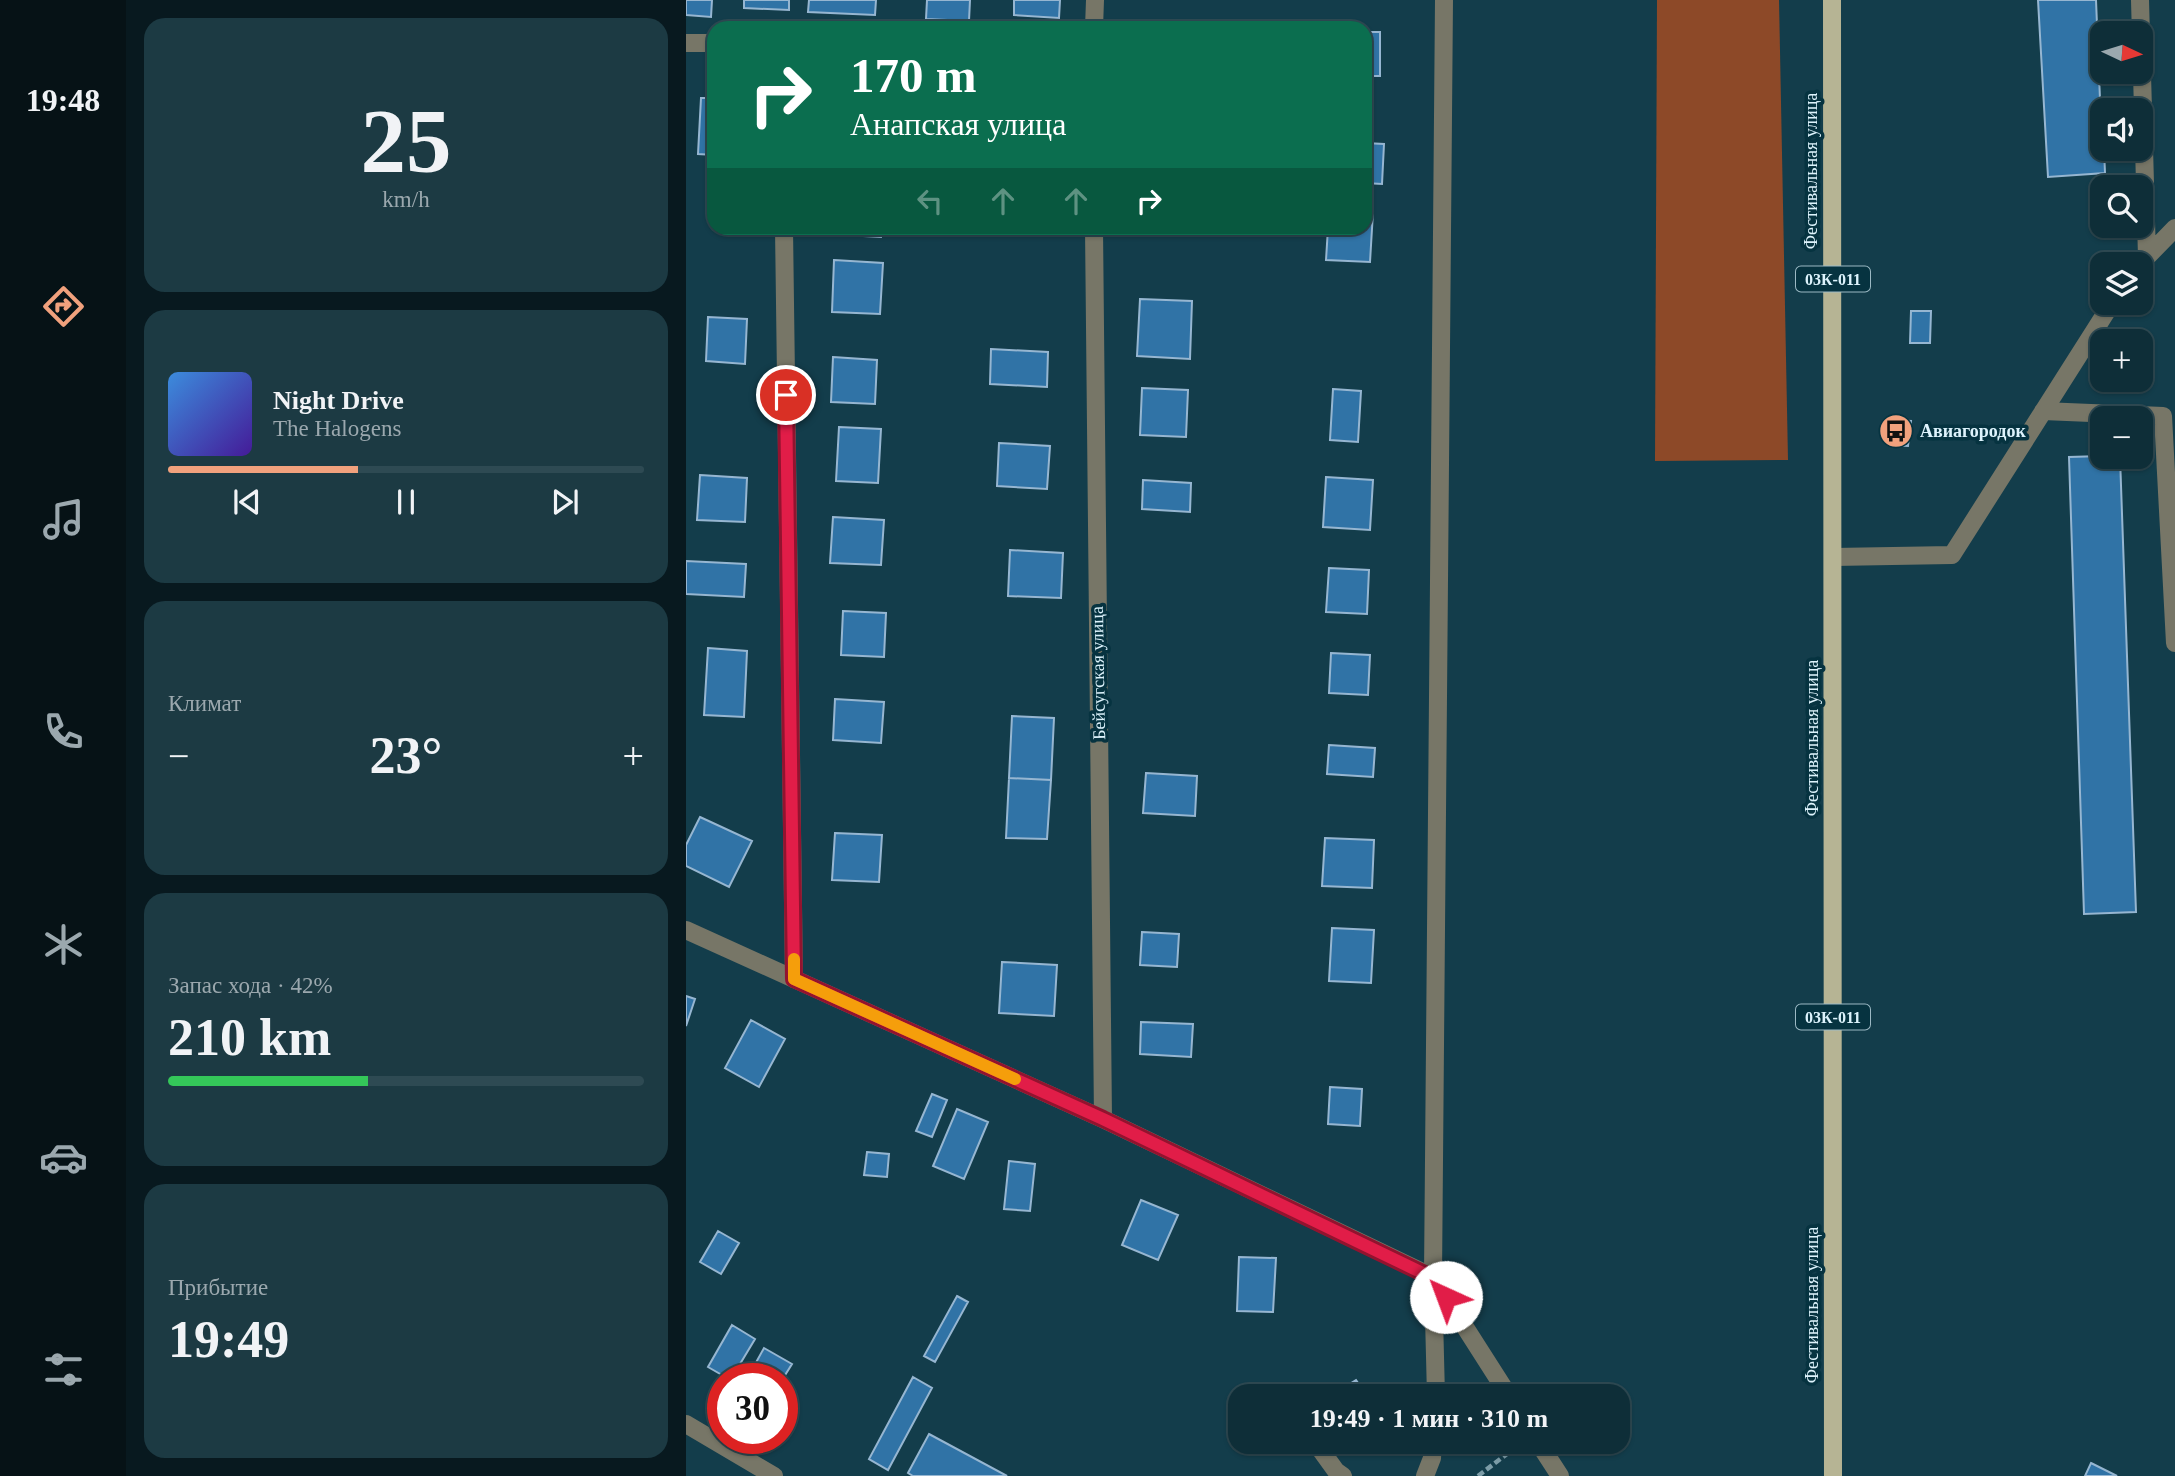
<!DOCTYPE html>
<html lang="ru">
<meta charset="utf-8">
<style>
body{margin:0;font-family:"Times New Roman",serif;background:#1c3a43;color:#f1f3f6;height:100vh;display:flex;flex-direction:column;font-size:26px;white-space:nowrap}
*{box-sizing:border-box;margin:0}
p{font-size:23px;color:#9ba8ae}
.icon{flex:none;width:38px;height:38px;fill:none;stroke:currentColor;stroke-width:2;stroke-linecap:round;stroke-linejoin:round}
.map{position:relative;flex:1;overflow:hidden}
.details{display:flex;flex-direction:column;gap:18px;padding:18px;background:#08191f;width:560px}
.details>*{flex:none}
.hud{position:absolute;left:21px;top:21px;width:665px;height:214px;border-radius:21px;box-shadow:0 2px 5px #0004,0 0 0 2px #2e4a53;background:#0b6e4f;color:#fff;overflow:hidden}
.needle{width:46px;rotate:94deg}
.fabs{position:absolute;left:1404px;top:21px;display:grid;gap:14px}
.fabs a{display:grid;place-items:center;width:63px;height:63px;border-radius:14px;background:#0e2e38;box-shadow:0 2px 5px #0004,0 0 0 2px #2e4a53;font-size:35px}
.speed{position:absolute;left:21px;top:1363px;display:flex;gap:14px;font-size:35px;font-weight:700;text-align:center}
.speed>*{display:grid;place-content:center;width:91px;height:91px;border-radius:50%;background:#0e2e38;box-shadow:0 2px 5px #0004,0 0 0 2px #2e4a53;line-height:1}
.speed .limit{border:10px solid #d22;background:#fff;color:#111}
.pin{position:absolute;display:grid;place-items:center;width:60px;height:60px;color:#fff;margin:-30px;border:4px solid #fff;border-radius:50%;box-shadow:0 2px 7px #0007}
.me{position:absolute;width:77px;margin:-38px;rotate:317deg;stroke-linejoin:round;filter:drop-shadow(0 0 5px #0008)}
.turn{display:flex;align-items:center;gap:24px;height:147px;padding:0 28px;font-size:32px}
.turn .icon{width:91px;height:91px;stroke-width:2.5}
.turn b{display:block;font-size:49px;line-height:60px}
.lanes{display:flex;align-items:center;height:66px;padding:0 28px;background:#0003;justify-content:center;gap:35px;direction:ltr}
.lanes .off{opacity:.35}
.big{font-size:52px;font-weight:700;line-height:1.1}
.details .tile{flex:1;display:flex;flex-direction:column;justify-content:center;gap:10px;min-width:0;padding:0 24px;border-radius:21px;background:#1c3a43}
.details .dial{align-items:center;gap:0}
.dial b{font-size:91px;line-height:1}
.song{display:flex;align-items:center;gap:21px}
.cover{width:84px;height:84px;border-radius:10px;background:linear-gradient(135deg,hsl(210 70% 55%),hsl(260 70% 35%))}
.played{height:7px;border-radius:4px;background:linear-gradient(90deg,#f1a17d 40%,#2e4a53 40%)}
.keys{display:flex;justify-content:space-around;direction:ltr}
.heat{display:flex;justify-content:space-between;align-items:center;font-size:38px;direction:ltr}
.charge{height:10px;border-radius:5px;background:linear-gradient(90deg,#34c759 42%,#2e4a53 0)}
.trip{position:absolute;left:542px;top:1384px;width:402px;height:70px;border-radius:21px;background:#0e2e38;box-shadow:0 2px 5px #0004,0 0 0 2px #2e4a53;font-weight:700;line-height:70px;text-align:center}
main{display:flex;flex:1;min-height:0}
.tabs{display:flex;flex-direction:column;width:126px;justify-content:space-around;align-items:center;background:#061216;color:#9ba8ae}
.tabs .icon{width:49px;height:49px}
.tabs .current{color:#f1a17d}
.tabs b{font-size:32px;color:#f1f3f6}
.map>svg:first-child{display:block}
.forest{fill:#8d4928}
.building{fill:#3073a6;stroke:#96b6d1;stroke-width:2}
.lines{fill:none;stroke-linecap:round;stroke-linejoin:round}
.path{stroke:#7c9ca7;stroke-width:4.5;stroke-dasharray:7 3.5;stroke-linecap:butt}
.minor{stroke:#777667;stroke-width:18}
.major{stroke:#b6b494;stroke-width:18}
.route-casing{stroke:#92132f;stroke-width:18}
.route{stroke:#e11d48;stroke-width:12}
.slow{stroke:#f59e0b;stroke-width:12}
.labels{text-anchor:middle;stroke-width:7;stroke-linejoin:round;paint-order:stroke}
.shield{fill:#063340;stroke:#9cb9c4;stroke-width:2}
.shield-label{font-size:16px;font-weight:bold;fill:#ddf3fc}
.street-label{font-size:18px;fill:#ddf3fc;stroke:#063340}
.poi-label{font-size:18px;font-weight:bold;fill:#ddf3fc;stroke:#063340;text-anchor:start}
</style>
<main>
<nav class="tabs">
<b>19:48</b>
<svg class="icon current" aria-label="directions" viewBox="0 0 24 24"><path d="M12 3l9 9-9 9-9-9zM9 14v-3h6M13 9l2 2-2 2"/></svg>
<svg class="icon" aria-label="music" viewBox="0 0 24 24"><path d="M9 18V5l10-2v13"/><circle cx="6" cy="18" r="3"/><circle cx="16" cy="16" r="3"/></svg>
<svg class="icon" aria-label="phone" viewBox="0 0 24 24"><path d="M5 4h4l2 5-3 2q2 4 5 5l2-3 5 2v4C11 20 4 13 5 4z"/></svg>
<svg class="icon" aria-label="climate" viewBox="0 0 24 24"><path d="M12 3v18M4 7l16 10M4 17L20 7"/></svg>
<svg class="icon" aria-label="car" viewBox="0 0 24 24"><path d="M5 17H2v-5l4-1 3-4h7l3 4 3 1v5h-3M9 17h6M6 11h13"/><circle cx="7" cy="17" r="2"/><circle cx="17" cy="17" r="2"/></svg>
<svg class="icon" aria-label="filters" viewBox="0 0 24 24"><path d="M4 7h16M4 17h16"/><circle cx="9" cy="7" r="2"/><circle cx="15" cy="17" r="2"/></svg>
</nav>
<section class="details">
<div class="tile dial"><b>25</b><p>km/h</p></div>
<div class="tile">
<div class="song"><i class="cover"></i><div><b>Night Drive</b><p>The Halogens</p></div></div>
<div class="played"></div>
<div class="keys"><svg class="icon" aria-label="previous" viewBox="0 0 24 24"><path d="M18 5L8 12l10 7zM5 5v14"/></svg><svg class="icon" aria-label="pause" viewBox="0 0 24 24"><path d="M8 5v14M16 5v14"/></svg><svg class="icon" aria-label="next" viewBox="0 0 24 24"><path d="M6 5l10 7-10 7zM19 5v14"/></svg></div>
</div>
<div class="tile"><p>Климат</p>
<div class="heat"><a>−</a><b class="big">23°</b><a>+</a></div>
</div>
<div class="tile"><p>Запас хода · 42%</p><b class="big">210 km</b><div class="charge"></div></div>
<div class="tile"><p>Прибытие</p><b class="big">19:49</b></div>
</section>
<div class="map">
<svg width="1489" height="1476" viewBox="0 0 1489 1476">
<rect width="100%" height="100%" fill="#133d4b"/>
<!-- forest -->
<path class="forest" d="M971 0H1093L1102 460 969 461Z"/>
<!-- building -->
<path class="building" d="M0 0H26L25 17 0 15Z
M58 0H103V10L58 8Z
M123 0H190L189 15 122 12Z
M241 0H284L283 21 240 19Z
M328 0H374L373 18 328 15Z
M1352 0H1410L1416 149H1418L1419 173 1362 177Z
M679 32H694V76H679Z
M15 98H28V155L12 154Z
M679 143 698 144 696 184 679 183Z
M679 211 687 212 684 262 640 260 642 228H679Z
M140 228H196L195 237 140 234Z
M148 260 197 263 194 314 146 312Z
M454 299 506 301 504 359 451 356Z
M1225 311H1245L1244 343H1224Z
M22 317 61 319 59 364 20 361Z
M305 349 362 352 361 387 304 384Z
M147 357 191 360 189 404 145 402Z
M456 388 502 390 500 437 454 435Z
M647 389 675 391 672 442 644 440Z
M1207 420 1225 421 1222 446 1205 445Z
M153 427 195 429 192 483 150 481Z
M313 443 364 446 361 489 311 486Z
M1416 456 1434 457 1450 912 1398 914 1383 457Z
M14 475 61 478 59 522 11 520Z
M640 477 687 480 684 530 637 527Z
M457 480 505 483 504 512 456 509Z
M147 517 198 520 195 565 144 563Z
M324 550 377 553 375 598 322 596Z
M0 561 60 564 58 597 0 594Z
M643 568 683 570 681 614 640 612Z
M157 611 200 613 198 657 155 655Z
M22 648 61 651 58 717 18 715Z
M645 653 684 655 682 695 643 693Z
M149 699 198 702 195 743 147 740Z
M326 716 368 718 365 780 323 778Z
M643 745 689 748 687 777 641 774Z
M460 773 511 776 509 816 457 813Z
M323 778 365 780 361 839 320 838Z
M14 817 66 841 43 887 0 866V845Z
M149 833 196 835 193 882 146 880Z
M639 838 688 840 686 888 636 886Z
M646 928 688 930 685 983 643 981Z
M456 932 493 934 491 967 454 965Z
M316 962 371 965 368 1016 313 1013Z
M0 996 9 999 0 1026Z
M65 1020 99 1039 73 1087 39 1068Z
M455 1022 507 1024 505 1057 454 1054Z
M644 1087 676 1089 674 1126 642 1124Z
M246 1094 261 1100 246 1137 230 1131Z
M271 1109 302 1122 278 1179 247 1166Z
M181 1152 203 1154 201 1177 178 1175Z
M323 1161 349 1164 344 1211 318 1209Z
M455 1200 492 1215 472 1260 436 1245Z
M32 1231 53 1243 35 1274 14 1262Z
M553 1257 590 1258 587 1312 551 1311Z
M271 1296 282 1302 249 1362 238 1356Z
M46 1325 69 1339 45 1379H43L22 1367Z
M78 1348 106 1364 96 1380 62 1377Z
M227 1377 246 1388 202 1470 183 1459Z
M670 1380 681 1396H644Z
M243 1434 321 1476H227L222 1473Z
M1405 1463 1431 1476H1399Z"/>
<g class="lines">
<!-- path -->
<path class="path" d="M792 1476 830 1447"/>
<!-- minor -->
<path class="minor" d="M758 0 747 1277 823 1396
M1454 0 1461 257
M408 28 409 0
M0 43H28
M98 228 108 979
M408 228 417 1119
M1457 261 1489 228
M1357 411 1477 416 1489 643
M1147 557 1266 555 1426 303
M0 930 417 1119 747 1277 750 1396
M0 1424 88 1476
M629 1442 650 1471 657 1476
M852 1442 874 1476
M739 1476 746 1458 747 1442"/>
<!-- major -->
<path class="major" d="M1146 0 1147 1476"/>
</g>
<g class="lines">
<!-- route casing -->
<g class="route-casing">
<path id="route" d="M100 395 108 979 417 1119 747 1278 760 1297"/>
</g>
<!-- route -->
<use href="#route" class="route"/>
<!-- slow -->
<path class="slow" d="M108 959V979L329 1079"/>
</g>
<!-- icons -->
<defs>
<g id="bus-disc" transform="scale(1.75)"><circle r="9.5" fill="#f1a17d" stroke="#063340"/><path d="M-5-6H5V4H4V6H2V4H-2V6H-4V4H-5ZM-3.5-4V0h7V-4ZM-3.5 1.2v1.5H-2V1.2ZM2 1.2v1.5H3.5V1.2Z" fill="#111"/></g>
</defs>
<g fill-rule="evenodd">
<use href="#bus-disc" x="1210" y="431"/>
</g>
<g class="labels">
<!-- shield labels -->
<g class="shield">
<rect x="1110" y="266.5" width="74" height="25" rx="5"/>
<rect x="1110" y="1004.5" width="74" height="25" rx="5"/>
</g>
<g class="shield-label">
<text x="1147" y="285">03К-011</text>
<text x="1147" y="1023">03К-011</text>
</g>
<!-- street labels -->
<g class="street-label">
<text transform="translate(1125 171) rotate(-90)" y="6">Фестивальная улица</text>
<text transform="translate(412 673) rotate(-91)" y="6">Бейсугская улица</text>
<text transform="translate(1126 738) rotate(-90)" y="6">Фестивальная улица</text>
<text transform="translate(1126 1305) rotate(-90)" y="6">Фестивальная улица</text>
</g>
<!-- poi labels -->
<g class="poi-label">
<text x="1234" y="437">Авиагородок</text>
</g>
</g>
</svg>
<div class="fabs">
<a><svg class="needle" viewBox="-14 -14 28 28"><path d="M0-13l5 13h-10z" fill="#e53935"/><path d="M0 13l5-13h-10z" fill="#9ba8ae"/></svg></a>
<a><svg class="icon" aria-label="sound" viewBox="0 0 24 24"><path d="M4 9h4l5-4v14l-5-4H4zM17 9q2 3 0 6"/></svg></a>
<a><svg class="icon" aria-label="search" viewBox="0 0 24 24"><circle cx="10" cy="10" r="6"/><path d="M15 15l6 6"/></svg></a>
<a><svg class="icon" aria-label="layers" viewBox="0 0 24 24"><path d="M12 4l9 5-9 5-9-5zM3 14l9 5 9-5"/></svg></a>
<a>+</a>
<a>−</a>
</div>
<div class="speed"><div class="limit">30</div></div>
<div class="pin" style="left:100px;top:395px;background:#d93025"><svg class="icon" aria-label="arrive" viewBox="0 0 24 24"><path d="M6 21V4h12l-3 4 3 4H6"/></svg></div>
<svg class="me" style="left:760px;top:1297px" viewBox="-20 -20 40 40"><circle r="19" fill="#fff"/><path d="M0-13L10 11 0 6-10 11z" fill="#e11d48"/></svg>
<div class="trip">19:49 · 1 мин · 310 m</div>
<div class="hud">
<div class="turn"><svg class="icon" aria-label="right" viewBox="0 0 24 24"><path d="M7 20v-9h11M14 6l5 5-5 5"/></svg><div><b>170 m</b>Анапская улица</div></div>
<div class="lanes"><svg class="icon off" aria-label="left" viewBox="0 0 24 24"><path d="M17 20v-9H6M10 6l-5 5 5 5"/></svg><svg class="icon off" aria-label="ahead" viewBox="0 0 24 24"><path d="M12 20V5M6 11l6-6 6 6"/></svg><svg class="icon off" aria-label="ahead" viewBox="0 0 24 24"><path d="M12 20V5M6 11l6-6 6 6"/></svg><svg class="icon" aria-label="right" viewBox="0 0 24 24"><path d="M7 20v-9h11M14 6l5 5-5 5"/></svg></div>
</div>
</div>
</main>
